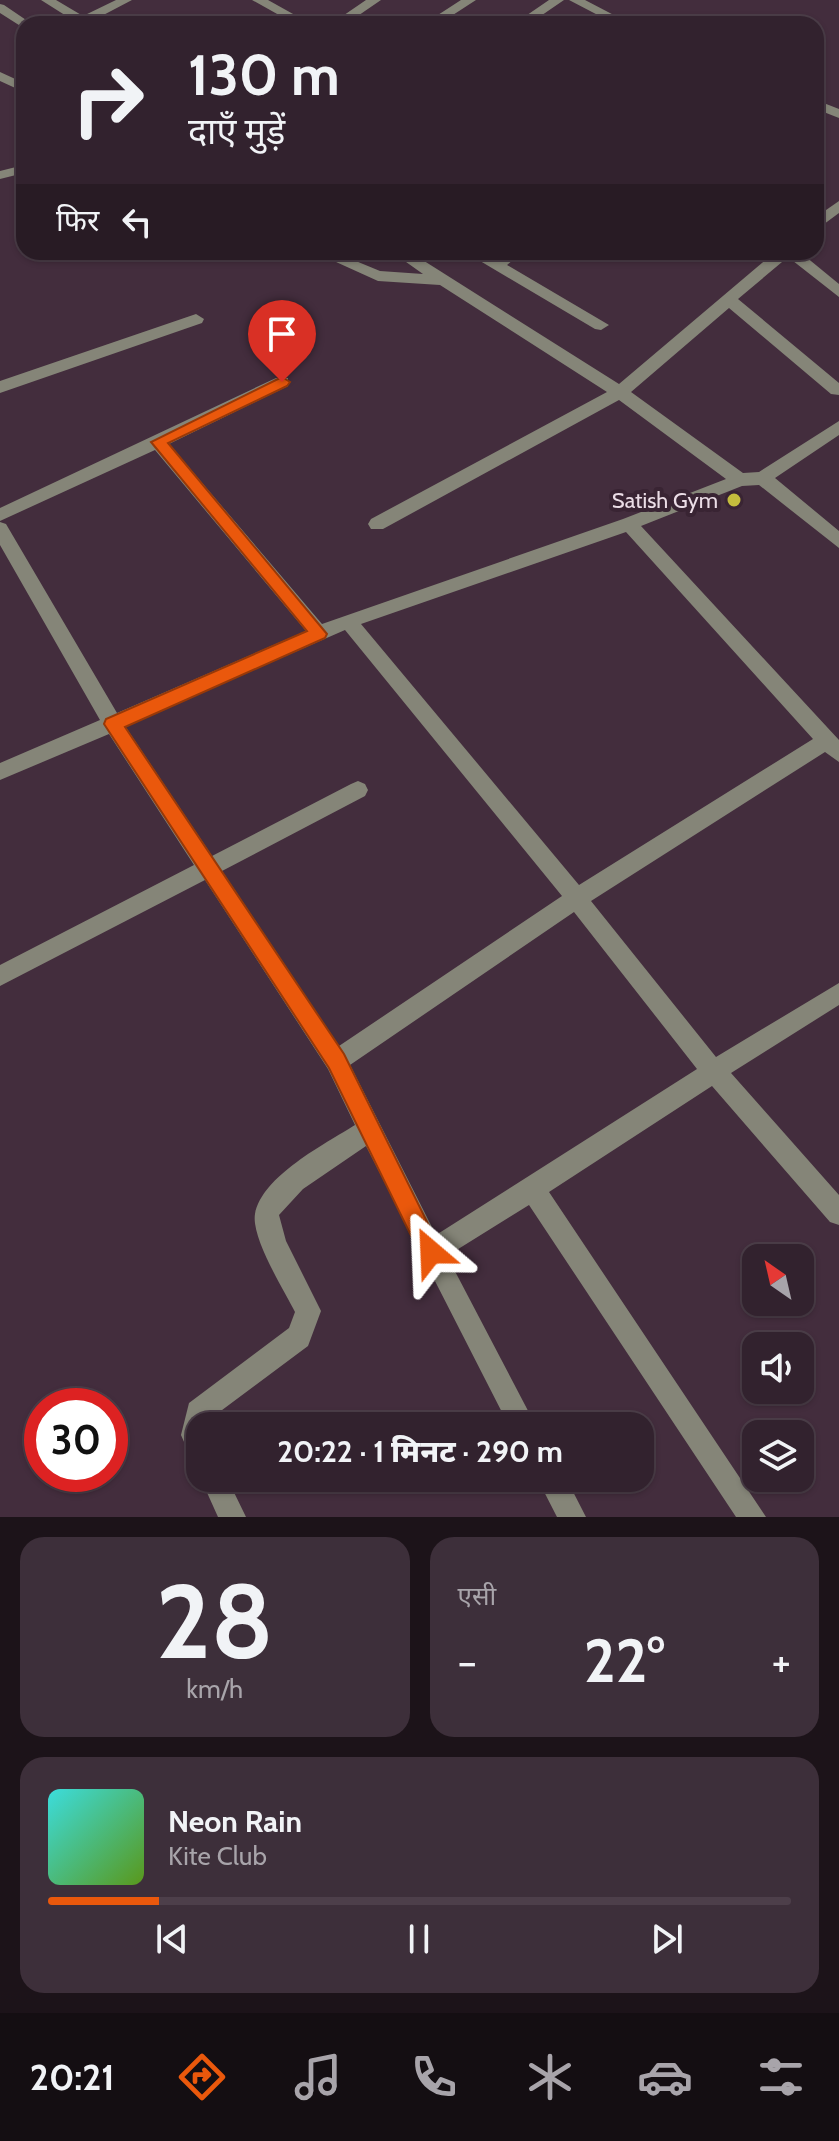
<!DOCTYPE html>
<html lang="hi">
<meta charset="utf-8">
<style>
body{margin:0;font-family:Cabin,"Noto Sans Devanagari",sans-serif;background:#3d2f3a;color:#f1f3f6;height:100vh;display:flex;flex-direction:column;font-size:30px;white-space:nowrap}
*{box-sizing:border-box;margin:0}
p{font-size:26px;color:#a8a4aa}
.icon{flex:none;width:44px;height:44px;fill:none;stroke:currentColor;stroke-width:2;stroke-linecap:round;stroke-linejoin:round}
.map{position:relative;height:1517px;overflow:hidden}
.details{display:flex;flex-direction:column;gap:20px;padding:20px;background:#1c1319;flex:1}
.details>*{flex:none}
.hud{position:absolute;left:16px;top:16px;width:808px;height:244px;border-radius:24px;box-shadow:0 2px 6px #0004,0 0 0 2px #4d3f4a;background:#32222e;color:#f1f3f6;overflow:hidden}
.needle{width:52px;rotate:326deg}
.tools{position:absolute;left:742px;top:1244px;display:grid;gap:16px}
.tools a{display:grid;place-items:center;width:72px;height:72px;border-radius:16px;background:#32222e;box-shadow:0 2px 6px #0004,0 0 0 2px #4d3f4a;font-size:40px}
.speed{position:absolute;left:24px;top:1388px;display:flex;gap:16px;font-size:40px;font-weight:700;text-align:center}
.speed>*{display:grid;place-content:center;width:104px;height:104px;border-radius:50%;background:#32222e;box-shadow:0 2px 6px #0004,0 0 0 2px #4d3f4a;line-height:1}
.speed .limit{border:12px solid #d22;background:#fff;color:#111}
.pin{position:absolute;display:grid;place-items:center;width:68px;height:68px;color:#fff;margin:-82px -34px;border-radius:50% 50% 50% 0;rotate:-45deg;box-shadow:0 0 8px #0007}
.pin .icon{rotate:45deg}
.me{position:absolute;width:88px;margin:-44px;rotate:334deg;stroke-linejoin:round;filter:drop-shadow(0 0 6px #0008)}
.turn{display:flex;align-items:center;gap:28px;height:168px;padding:0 40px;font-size:36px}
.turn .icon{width:104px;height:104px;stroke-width:2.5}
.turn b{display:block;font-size:56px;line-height:68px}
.then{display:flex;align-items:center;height:76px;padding:0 40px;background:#0003;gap:16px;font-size:30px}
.big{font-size:60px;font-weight:800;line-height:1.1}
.details .card{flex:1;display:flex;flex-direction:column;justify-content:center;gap:12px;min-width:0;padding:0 28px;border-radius:24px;background:#3d2f3a}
.details .dial{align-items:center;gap:0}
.dial b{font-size:104px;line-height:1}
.song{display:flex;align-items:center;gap:24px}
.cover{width:96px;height:96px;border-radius:12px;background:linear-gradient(135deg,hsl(180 70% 55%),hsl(90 70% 35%))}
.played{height:8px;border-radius:4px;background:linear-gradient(90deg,#ea580c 15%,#4d3f4a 15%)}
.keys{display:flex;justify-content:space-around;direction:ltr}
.heat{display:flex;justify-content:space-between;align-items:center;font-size:44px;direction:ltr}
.details .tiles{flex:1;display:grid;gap:20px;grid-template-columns:1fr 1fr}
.card:last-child{grid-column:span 2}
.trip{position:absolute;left:186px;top:1412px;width:468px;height:80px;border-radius:24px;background:#32222e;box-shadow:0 2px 6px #0004,0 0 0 2px #4d3f4a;font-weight:800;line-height:80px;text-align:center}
.dock{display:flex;height:128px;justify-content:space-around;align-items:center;background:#140e12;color:#a8a4aa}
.dock .icon{width:56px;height:56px}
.dock .current{color:#ea580c}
.dock b{font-size:36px;color:#f1f3f6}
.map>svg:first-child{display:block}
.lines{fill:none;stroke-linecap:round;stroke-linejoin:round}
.minor{fill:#858578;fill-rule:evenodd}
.route{fill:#ea580c;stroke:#983908;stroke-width:2}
.poi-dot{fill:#c4bc3d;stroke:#392433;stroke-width:3}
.labels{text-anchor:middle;stroke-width:8;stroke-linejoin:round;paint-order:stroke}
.poi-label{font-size:22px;fill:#ebdde6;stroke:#392433;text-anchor:end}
</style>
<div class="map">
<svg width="839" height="1517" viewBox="0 0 839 1517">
<rect width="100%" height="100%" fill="#432d3d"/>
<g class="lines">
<!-- minor -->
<path class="minor" d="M41 0H56L83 16 116 0H132L92 21 94 24H79Z
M252 0H268L311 24H295Z
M366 0H381L346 24H331Z
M461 0H476L439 24H424Z
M549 0H564L529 24H514Z
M569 0H585L631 24H615Z
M0 4 4 5 32 24 22 27 0 13Z
M0 72 24 83V92L0 81Z
M816 100 839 109V118L816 109Z
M24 165V173L0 179V171Z
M839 201V213L816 230V217Z
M314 252H334L380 271 423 274 392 252H410L619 384 775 252H800L839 284V297L788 257 738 299 839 383V395L831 394 729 308 631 392 743 473 759 472 839 421V435L775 478 839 531V548L759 485 742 486 641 526 839 740V762L825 752 591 901 716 1057 839 983V1005L731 1073 839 1195V1225L830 1222 712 1086 549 1192 766 1517H736L529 1205 447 1256 536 1426H509L366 1146 303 1189 279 1215 286 1241 321 1311 308 1346 210 1419 209 1426H200V1462L191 1458 181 1435 189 1403 289 1328 295 1312C284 1290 251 1238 255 1214 262 1176 325 1144 355 1125L328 1069 205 880 0 986V965L194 865 109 734 0 780V763L100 720 0 545V522L6 524 117 713 306 631 155 450 0 521V508L276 378H288V386L169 444 322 624 623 519 726 479 619 400 383 529H371L368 524 371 519 607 392 440 285 378 281ZM626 532 813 739 579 885 361 624ZM345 630 562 896 339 1046 222 871 365 796 368 790 365 784 358 781 351 784 212 856 125 726ZM574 912 697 1069 436 1235 350 1065Z
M465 252H483L496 259 505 252H522L507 265 609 325 601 330 595 329Z
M196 314 204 319 202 323 0 393V381Z
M200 1477 227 1478 246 1517H218Z
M537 1478H566L586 1517H557Z"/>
</g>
<!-- route -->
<path class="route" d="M282 377 290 382 287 386 168 443 327 634 325 638 125 727 344 1054 442 1252 439 1260 431 1263 423 1260 329 1068 104 724 106 719 307 631 151 442Z"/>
<!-- markers -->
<circle class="poi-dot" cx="734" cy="500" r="8"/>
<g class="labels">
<!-- poi labels -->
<g class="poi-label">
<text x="718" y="508">Satish Gym</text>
</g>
</g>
</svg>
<div class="tools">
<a><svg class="needle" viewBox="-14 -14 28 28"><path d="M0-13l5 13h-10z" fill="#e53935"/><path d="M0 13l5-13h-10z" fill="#a8a4aa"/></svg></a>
<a><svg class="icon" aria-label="sound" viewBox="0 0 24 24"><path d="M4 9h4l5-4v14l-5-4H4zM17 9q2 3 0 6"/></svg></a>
<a><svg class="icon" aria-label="layers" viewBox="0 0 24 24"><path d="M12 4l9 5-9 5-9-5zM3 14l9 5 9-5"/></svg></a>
</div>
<div class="speed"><div class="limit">30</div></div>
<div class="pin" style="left:282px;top:382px;background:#d93025"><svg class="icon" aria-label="arrive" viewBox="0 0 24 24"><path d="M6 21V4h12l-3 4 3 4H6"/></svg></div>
<svg class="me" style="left:431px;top:1252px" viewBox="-20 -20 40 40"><path d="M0-17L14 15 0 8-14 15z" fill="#ea580c" stroke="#fff" stroke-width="4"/></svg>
<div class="trip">20:22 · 1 मिनट · 290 m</div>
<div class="hud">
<div class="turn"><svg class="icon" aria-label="right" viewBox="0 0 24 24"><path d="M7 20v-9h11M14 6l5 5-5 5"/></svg><div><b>130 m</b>दाएँ मुड़ें</div></div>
<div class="then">फिर<svg class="icon" aria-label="left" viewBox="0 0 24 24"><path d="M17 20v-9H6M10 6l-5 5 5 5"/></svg></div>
</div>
</div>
<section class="details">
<div class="tiles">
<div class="card dial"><b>28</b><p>km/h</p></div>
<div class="card"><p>एसी</p>
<div class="heat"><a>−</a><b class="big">22°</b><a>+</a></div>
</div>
<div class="card">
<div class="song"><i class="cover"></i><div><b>Neon Rain</b><p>Kite Club</p></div></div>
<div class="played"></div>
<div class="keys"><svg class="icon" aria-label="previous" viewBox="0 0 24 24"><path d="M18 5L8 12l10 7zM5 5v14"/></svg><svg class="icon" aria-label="pause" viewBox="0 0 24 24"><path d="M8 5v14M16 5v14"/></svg><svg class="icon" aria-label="next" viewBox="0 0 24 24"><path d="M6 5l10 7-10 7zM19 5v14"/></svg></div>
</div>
</div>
</section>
<nav class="dock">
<b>20:21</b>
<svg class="icon current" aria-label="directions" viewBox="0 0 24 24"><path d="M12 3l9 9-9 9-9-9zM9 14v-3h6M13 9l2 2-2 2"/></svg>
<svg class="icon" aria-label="music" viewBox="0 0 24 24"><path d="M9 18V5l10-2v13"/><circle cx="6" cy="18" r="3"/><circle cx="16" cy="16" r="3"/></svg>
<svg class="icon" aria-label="phone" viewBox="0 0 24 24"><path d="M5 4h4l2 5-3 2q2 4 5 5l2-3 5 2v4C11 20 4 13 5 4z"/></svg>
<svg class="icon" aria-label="climate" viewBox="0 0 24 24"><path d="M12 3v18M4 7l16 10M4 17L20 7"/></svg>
<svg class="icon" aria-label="car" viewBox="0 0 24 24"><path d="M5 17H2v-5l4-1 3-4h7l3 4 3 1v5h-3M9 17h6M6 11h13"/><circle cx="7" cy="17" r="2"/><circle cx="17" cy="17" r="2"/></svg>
<svg class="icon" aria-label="filters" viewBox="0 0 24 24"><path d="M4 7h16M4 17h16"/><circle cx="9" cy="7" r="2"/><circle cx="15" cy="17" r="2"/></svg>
</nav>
